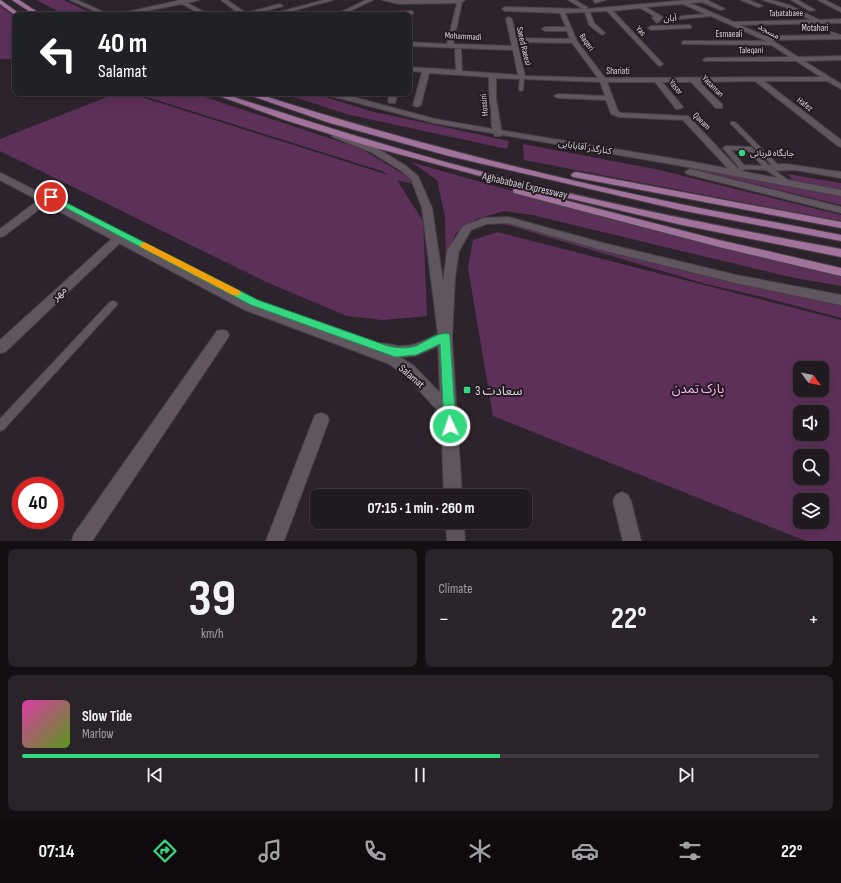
<!DOCTYPE html>
<meta charset="utf-8">
<style>
body{margin:0;font-family:"Sofia Sans Condensed","Noto Sans Arabic",sans-serif;background:#2a232a;color:#f1f3f6;height:100vh;display:flex;flex-direction:column;font-size:15px;white-space:nowrap}
*{box-sizing:border-box;margin:0}
p{font-size:13px;color:#a2a1a5}
.icon{flex:none;width:22px;height:22px;fill:none;stroke:currentColor;stroke-width:2;stroke-linecap:round;stroke-linejoin:round}
.map{position:relative;height:541px;overflow:hidden}
.drawer{display:flex;flex-direction:column;gap:8px;padding:8px;background:#130e12;flex:1}
.drawer>*{flex:none}
.guide{position:absolute;left:12px;top:12px;width:400px;height:84px;border-radius:8px;box-shadow:0 4px 16px #0002,0 0 0 1px #3f383f;background:#202124;color:#fff;overflow:hidden}
.needle{width:26px;rotate:122deg}
.buttons{position:absolute;left:793px;top:361px;display:grid;gap:8px}
.buttons a{display:grid;place-items:center;width:36px;height:36px;border-radius:8px;background:#221a21;box-shadow:0 4px 16px #0002,0 0 0 1px #3f383f;font-size:20px}
.speed{position:absolute;left:12px;top:477px;display:flex;gap:8px;font-size:20px;font-weight:700;text-align:center}
.speed>*{display:grid;place-content:center;width:52px;height:52px;border-radius:50%;background:#221a21;box-shadow:0 4px 16px #0002,0 0 0 1px #3f383f;line-height:1}
.speed .limit{border:6px solid #d22;background:#fff;color:#111}
.pin{position:absolute;display:grid;place-items:center;width:34px;height:34px;color:#fff;margin:-17px;border:2px solid #fff;border-radius:50%;box-shadow:0 1px 4px #0007}
.me{position:absolute;width:44px;margin:-22px;rotate:357deg;stroke-linejoin:round;filter:drop-shadow(0 0 3px #0008)}
.turn{display:flex;align-items:center;gap:14px;height:84px;padding:0 20px;font-size:18px}
.turn .icon{width:52px;height:52px;stroke-width:2.5}
.turn b{display:block;font-size:28px;line-height:34px}
.big{font-size:30px;font-weight:700;line-height:1.1}
.drawer .tile{flex:1;display:flex;flex-direction:column;justify-content:center;gap:6px;min-width:0;padding:0 14px;border-radius:8px;background:#2a232a}
.drawer .dial{align-items:center;gap:0}
.dial b{font-size:52px;line-height:1}
.song{display:flex;align-items:center;gap:12px}
.cover{width:48px;height:48px;border-radius:6px;background:linear-gradient(135deg,hsl(320 70% 55%),hsl(90 70% 35%))}
.played{height:4px;border-radius:2px;background:linear-gradient(90deg,#34d881 60%,#3f383f 60%)}
.keys{display:flex;justify-content:space-around;direction:ltr}
.heat{display:flex;justify-content:space-between;align-items:center;font-size:22px;direction:ltr}
.drawer .tiles{flex:1;display:grid;gap:8px;grid-template-columns:1fr 1fr}
.tile:last-child{grid-column:span 2}
.trip{position:absolute;left:310px;top:489px;width:222px;height:40px;border-radius:8px;background:#221a21;box-shadow:0 4px 16px #0002,0 0 0 1px #3f383f;font-weight:700;line-height:40px;text-align:center}
.dock{display:flex;height:64px;justify-content:space-around;align-items:center;background:#0e0a0d;color:#a2a1a5}
.dock .icon{width:28px;height:28px}
.dock .on{color:#34d881}
.dock b{font-size:18px;color:#f1f3f6}
.map>svg:first-child{display:block}
.green{fill:#5d3059;fill-rule:evenodd}
.lines{fill:none;stroke-linecap:round;stroke-linejoin:round}
.service-casing{stroke:#484047;stroke-width:2}
.minor-casing{stroke:#484047;stroke-width:2}
.tertiary-casing{stroke:#484047;stroke-width:2}
.secondary-casing{stroke:#484047;stroke-width:2}
.trunk-casing{stroke:#484047;stroke-width:2}
.service{fill:#615660;fill-rule:evenodd}
.minor{fill:#615660;fill-rule:evenodd}
.tertiary{fill:#615660;fill-rule:evenodd}
.secondary{fill:#615660;fill-rule:evenodd}
.trunk{fill:#a1729c;fill-rule:evenodd}
.route{fill:#34d881;stroke:#228c54}
.slow{fill:#f59e0b}
.poi-dot{fill:#34d881;stroke:#231a22;stroke-width:1.5}
.labels{text-anchor:middle;stroke-width:4;stroke-linejoin:round;paint-order:stroke}
.far-street-label{font-size:9px;fill:#dbd5da;stroke:#231a22}
.far-poi-label{font-size:9px;fill:#dbd5da;stroke:#231a22;text-anchor:start}
.street-label{font-size:11px;fill:#dbd5da;stroke:#231a22}
.near-park-label{font-size:13px;fill:#ffb5f7;stroke:#231a22}
.near-poi-label{font-size:13px;fill:#dbd5da;stroke:#231a22;text-anchor:start}
</style>
<div class="map">
<svg width="841" height="541" viewBox="0 0 841 541">
<rect width="100%" height="100%" fill="#2d232c"/>
<!-- green -->
<path class="green" d="M36 0H64L95 15H66Z
M0 6 15 17V59H0Z
M117 93H129L388 175 382 171 134 93H193L362 149 411 179 412 184 397 180 423 221 427 316 383 320 347 316 266 282 0 151V139Z
M281 93H313L370 111 509 141 507 149 350 115Z
M523 144 655 169 841 215V221L524 160Z
M411 162C554 203 695 244 841 274V286L790 277 532 215 505 211 476 219 455 234 446 261 445 217 437 180Z
M668 163 841 196V205Z
M787 174 841 183V191L794 181Z
M501 223 524 225 841 302V318L763 297 706 284Z
M497 232 841 320V541H806L493 416 468 268 473 240ZM800 368H822V390H800ZM800 412H822V434H800ZM800 456H822V478H800ZM800 500H822V522H800Z"/>
<g class="lines">
<!-- service casing -->
<g class="service-casing">
<path id="service" d="M831 32 841 35V37L831 34Z
M522 76 524 77 523 90 521 91 519 90 520 77Z
M731 122H735L779 166V168H775L731 124Z
M726 146 751 147 770 167 792 183 789 185 787 184 766 170 744 169 739 174H735L734 173 739 167 723 148ZM731 150H747L763 166 744 165Z
M113 301 116 302 117 304 116 306 4 429 0 431V419L110 302Z"/>
</g>
<!-- minor casing -->
<g class="minor-casing">
<path id="minor" d="M181 0H199L187 3 206 13 201 14 182 4 125 15H113Z
M221 0H227L246 13 280 4 283 6 250 15H241Z
M324 0H333L277 15H268Z
M366 0H373L348 12 361 15H345L339 13Z
M382 0H465L462 2 453 44 512 46 506 19 509 17 512 19 516 38 570 39 567 31H545L542 29 545 27H566L560 13 505 11 502 9 505 7 583 9 568 0H575L587 7V9L689 0H707L725 9 720 10 702 2 690 3 734 22 811 20 785 7 762 0H771L789 5 819 20 841 19V23L739 25 766 36 841 35V39L772 40 798 57 841 56V60L804 61 841 84V89L827 81H764L841 140V147L838 146 755 81 699 82 722 104V108H716L691 82H662L683 107 679 109H676L655 82H607L618 111 621 113 688 116 740 171 742 173 740 175H734L683 120 619 117 611 114 606 100 558 98 554 96 558 94 605 96 600 82 496 78V98L502 134 501 136H495C490 127 492 119 491 110 489 98 489 89 489 77L429 73 421 105 417 107 413 105 422 72 409 71V67L456 70 455 50 458 48 461 50 462 71 518 75 513 50 409 46V42L447 44 457 3 399 4ZM683 4 705 14 682 16 679 18 680 19 711 16 766 41H684L682 42V44L771 45 790 57 706 58 703 60 704 61H796L821 77 605 78 577 41 565 13 585 12 589 25 602 35 605 33 594 23 590 12 607 11 658 65 660 66 663 64 662 63 613 11 640 8 654 16 652 18 657 23 660 21 659 20 663 19V17L646 7ZM517 42 572 43 598 78 525 76Z
M593 0H606L595 3Z
M741 0H749L763 6 758 7Z
M791 0H798L815 10 810 11Z
M411 11 413 12V14H392L395 12Z
M689 25 691 26V28L651 30 648 28 651 26Z
M390 93H398L395 103H389L388 101Z
M786 164 841 172V178L795 170 768 171 763 168 768 165Z
M45 197 49 198 50 200 49 202 4 236 0 237V229L41 198Z
M119 235 123 236 125 238 123 240 5 352 0 353V340L115 236Z
M222 330 227 331 229 335 227 339 92 541H72L74 534 217 331Z
M321 413 327 415 329 420 284 541H266L313 420 315 415Z
M622 492 628 495 631 501 641 541H623L613 501 616 495Z"/>
</g>
<!-- tertiary casing -->
<g class="tertiary-casing">
<path id="tertiary" d="M336 132 377 148 406 166 418 176 432 208 443 282 447 251 463 226 484 218 508 217 603 243 736 275 841 295V305L736 283 602 250 508 223 486 224 471 230 459 251 455 277 452 337 462 496H444L441 414 404 374 387 363 245 310 0 180V173L3 174 255 304 375 347 377 344C384 342 391 345 399 346 413 347 425 340 438 334L422 208 411 179 400 170 371 152 333 137 332 135ZM438 346 440 393 414 366 400 357 415 356Z
M446 522H464L465 541H447Z"/>
</g>
<!-- secondary casing -->
<g class="secondary-casing">
<path id="secondary" d="M70 0H77L110 15H103Z
M818 0H825L841 8V12Z
M326 93H339L435 119 475 126 688 161 841 190V196L688 167 434 123 327 95Z
M690 169 841 207V213L687 174 685 172Z"/>
</g>
<!-- trunk casing -->
<g class="trunk-casing">
<path id="trunk" d="M0 0 2 1 21 15H15L0 4Z
M12 0H19L42 15H35Z
M211 93H222C297 118 373 142 449 163 578 198 710 225 841 249V257L682 225 521 187 365 145 288 121Z
M243 93H255C394 138 537 174 680 204 733 215 787 224 841 235V241L680 210 449 156 330 123Z
M576 172 841 222V228L573 177 571 175 573 173Z
M518 188 719 240 841 268V276L719 247 514 193 513 191 514 189Z"/>
</g>
<!-- service -->
<use href="#service" class="service"/>
<!-- minor -->
<use href="#minor" class="minor"/>
<!-- tertiary -->
<use href="#tertiary" class="tertiary"/>
<!-- secondary -->
<use href="#secondary" class="secondary"/>
<!-- trunk -->
<use href="#trunk" class="trunk"/>
</g>
<!-- route -->
<path class="route" d="M51 195 258 300 385 345C394 348 406 349 416 346 425 342 439 331 449 334L450 337 456 426 454 430 450 431 446 430 444 426 440 344 416 355 395 357 251 305 49 199 47 197Z"/>
<!-- slow -->
<path class="slow" d="M144 242 240 291 241 293 240 295H233L141 247 140 245Z"/>
<!-- markers -->
<g class="poi-dot">
<circle cx="742" cy="153" r="4"/>
<rect x="463" y="386" width="8" height="8" rx="2"/>
</g>
<g class="labels">
<!-- far-street labels -->
<g class="far-street-label">
<text transform="translate(786 13) rotate(-1)" y="3">Tabatabaee</text>
<text transform="translate(670 18) rotate(-2)" y="3">آبان</text>
<text x="815" y="31">Motahari</text>
<text transform="translate(641 31) rotate(47)" y="3">Yas</text>
<text transform="translate(769 31) rotate(29)" y="3">مسجد</text>
<text x="729" y="37">Esmaeali</text>
<text transform="translate(463 36) rotate(3)" y="3">Mohammadi</text>
<text transform="translate(587 42) rotate(55)" y="3">Baqeri</text>
<text transform="translate(524 46) rotate(77)" y="3">Saeed Raeesi</text>
<text transform="translate(751 50) rotate(-1)" y="3">Taleqani</text>
<text x="618" y="74">Shariati</text>
<text transform="translate(713 86) rotate(46)" y="3">Yasaman</text>
<text transform="translate(676 87) rotate(51)" y="3">Yaser</text>
<text transform="translate(805 104) rotate(37)" y="3">Hafez</text>
<text transform="translate(484 105) rotate(-95)" y="3">Hossini</text>
<text transform="translate(702 121) rotate(45)" y="3">Qaeam</text>
<text transform="translate(585 147) rotate(9)" y="3">کنارگذر آقابابایی</text>
</g>
<!-- far-poi labels -->
<g class="far-poi-label">
<text x="750" y="156">جایگاه قربانی</text>
</g>
<!-- street labels -->
<g class="street-label">
<text transform="translate(525 185) rotate(13)" y="4">Aghababaei Expressway</text>
<text transform="translate(59 293) rotate(-43)" y="4">مهر</text>
<text transform="translate(412 376) rotate(41)" y="4">Salamat</text>
</g>
<!-- near-park labels -->
<g class="near-park-label">
<text x="698" y="393">پارک تمدن</text>
</g>
<!-- near-poi labels -->
<g class="near-poi-label">
<text x="475" y="395">سعادت 3</text>
</g>
</g>
</svg>
<div class="buttons">
<a><svg class="needle" viewBox="-14 -14 28 28"><path d="M0-13l5 13h-10z" fill="#e53935"/><path d="M0 13l5-13h-10z" fill="#a2a1a5"/></svg></a>
<a><svg class="icon" aria-label="sound" viewBox="0 0 24 24"><path d="M4 9h4l5-4v14l-5-4H4zM17 9q2 3 0 6"/></svg></a>
<a><svg class="icon" aria-label="search" viewBox="0 0 24 24"><circle cx="10" cy="10" r="6"/><path d="M15 15l6 6"/></svg></a>
<a><svg class="icon" aria-label="layers" viewBox="0 0 24 24"><path d="M12 4l9 5-9 5-9-5zM3 14l9 5 9-5"/></svg></a>
</div>
<div class="speed"><div class="limit">40</div></div>
<div class="pin" style="left:51px;top:197px;background:#d93025"><svg class="icon" aria-label="arrive" viewBox="0 0 24 24"><path d="M6 21V4h12l-3 4 3 4H6"/></svg></div>
<svg class="me" style="left:450px;top:426px" viewBox="-20 -20 40 40"><circle r="17" fill="#34d881" stroke="#fff" stroke-width="3"/><path d="M0-11L8 9 0 5-8 9z" fill="#fff"/></svg>
<div class="trip">07:15 · 1 min · 260 m</div>
<div class="guide">
<div class="turn"><svg class="icon" aria-label="left" viewBox="0 0 24 24"><path d="M17 20v-9H6M10 6l-5 5 5 5"/></svg><div><b>40 m</b>Salamat</div></div>
</div>
</div>
<section class="drawer">
<div class="tiles">
<div class="tile dial"><b>39</b><p>km/h</p></div>
<div class="tile"><p>Climate</p>
<div class="heat"><a>−</a><b class="big">22°</b><a>+</a></div>
</div>
<div class="tile">
<div class="song"><i class="cover"></i><div><b>Slow Tide</b><p>Marlow</p></div></div>
<div class="played"></div>
<div class="keys"><svg class="icon" aria-label="previous" viewBox="0 0 24 24"><path d="M18 5L8 12l10 7zM5 5v14"/></svg><svg class="icon" aria-label="pause" viewBox="0 0 24 24"><path d="M8 5v14M16 5v14"/></svg><svg class="icon" aria-label="next" viewBox="0 0 24 24"><path d="M6 5l10 7-10 7zM19 5v14"/></svg></div>
</div>
</div>
</section>
<nav class="dock">
<b>07:14</b>
<svg class="icon on" aria-label="directions" viewBox="0 0 24 24"><path d="M12 3l9 9-9 9-9-9zM9 14v-3h6M13 9l2 2-2 2"/></svg>
<svg class="icon" aria-label="music" viewBox="0 0 24 24"><path d="M9 18V5l10-2v13"/><circle cx="6" cy="18" r="3"/><circle cx="16" cy="16" r="3"/></svg>
<svg class="icon" aria-label="phone" viewBox="0 0 24 24"><path d="M5 4h4l2 5-3 2q2 4 5 5l2-3 5 2v4C11 20 4 13 5 4z"/></svg>
<svg class="icon" aria-label="climate" viewBox="0 0 24 24"><path d="M12 3v18M4 7l16 10M4 17L20 7"/></svg>
<svg class="icon" aria-label="car" viewBox="0 0 24 24"><path d="M5 17H2v-5l4-1 3-4h7l3 4 3 1v5h-3M9 17h6M6 11h13"/><circle cx="7" cy="17" r="2"/><circle cx="17" cy="17" r="2"/></svg>
<svg class="icon" aria-label="filters" viewBox="0 0 24 24"><path d="M4 7h16M4 17h16"/><circle cx="9" cy="7" r="2"/><circle cx="15" cy="17" r="2"/></svg>
<b>22°</b>
</nav>
